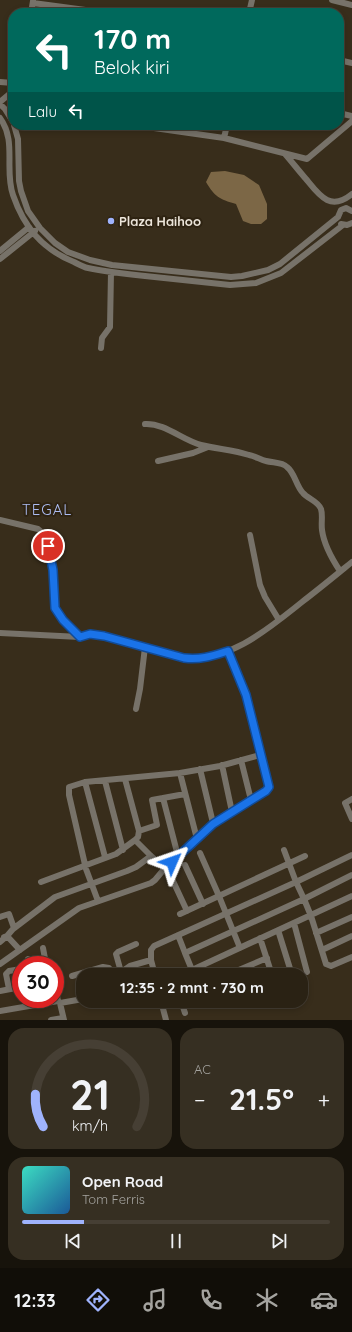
<!DOCTYPE html>
<html lang="id">
<meta charset="utf-8">
<style>
body{margin:0;font-family:Quicksand,sans-serif;background:#362f22;color:#f1f3f6;height:100vh;display:flex;flex-direction:column;font-size:15px;white-space:nowrap}
*{box-sizing:border-box;margin:0}
p{font-size:13px;color:#a5a4a0}
.icon{flex:none;width:22px;height:22px;fill:none;stroke:currentColor;stroke-width:2;stroke-linecap:round;stroke-linejoin:round}
.map{position:relative;height:1020px;overflow:hidden}
.details{display:flex;flex-direction:column;gap:8px;padding:8px;background:#17130b;flex:1}
.details>*{flex:none}
.guide{position:absolute;left:8px;top:8px;width:336px;height:122px;border-radius:16px;box-shadow:0 2px 6px #0003,0 0 0 1px #463f34;background:#00695c;color:#fff;overflow:hidden}
.speed{position:absolute;left:12px;top:956px;display:flex;gap:8px;font-size:20px;font-weight:700;text-align:center}
.speed>*{display:grid;place-content:center;width:52px;height:52px;border-radius:50%;background:#2a2214;box-shadow:0 2px 6px #0003,0 0 0 1px #463f34;line-height:1}
.speed .limit{border:6px solid #d22;background:#fff;color:#111}
.pin{position:absolute;display:grid;place-items:center;width:34px;height:34px;color:#fff;margin:-17px;border:2px solid #fff;border-radius:50%;box-shadow:0 1px 4px #0007}
.me{position:absolute;width:44px;margin:-22px;rotate:47deg;stroke-linejoin:round;filter:drop-shadow(0 0 3px #0008)}
.turn{display:flex;align-items:center;gap:14px;height:84px;padding:0 20px;font-size:18px}
.turn .icon{width:52px;height:52px;stroke-width:2.5}
.turn b{display:block;font-size:28px;line-height:34px}
.then{display:flex;align-items:center;height:38px;padding:0 20px;background:#0003;gap:8px;font-size:15px}
.big{font-size:30px;font-weight:700;line-height:1.1}
.details .tile{flex:1;display:flex;flex-direction:column;justify-content:center;gap:6px;min-width:0;padding:0 14px;border-radius:16px;background:#362f22}
.details .dial{align-items:center;gap:0}
.dial svg{height:104px;overflow:visible;fill:none;stroke:#463f34;stroke-width:7;stroke-linecap:round;text-anchor:middle}
.dial text{fill:#f1f3f6;stroke:none}
.song{display:flex;align-items:center;gap:12px}
.cover{width:48px;height:48px;border-radius:6px;background:linear-gradient(135deg,hsl(170 70% 55%),hsl(210 70% 35%))}
.played{height:4px;border-radius:2px;background:linear-gradient(90deg,#9fb3fd 20%,#463f34 20%)}
.keys{display:flex;justify-content:space-around;direction:ltr}
.heat{display:flex;justify-content:space-between;align-items:center;font-size:22px;direction:ltr}
.details .tiles{flex:1;display:grid;gap:8px;grid-template-columns:1fr 1fr}
.tile:last-child{grid-column:span 2}
.trip{position:absolute;left:76px;top:968px;width:232px;height:40px;border-radius:16px;background:#2a2214;box-shadow:0 2px 6px #0003,0 0 0 1px #463f34;font-weight:700;line-height:40px;text-align:center}
.menu{display:flex;height:64px;justify-content:space-around;align-items:center;background:#110e08;color:#a5a4a0}
.menu .icon{width:28px;height:28px}
.menu .active{color:#9fb3fd}
.menu b{font-size:18px;color:#f1f3f6}
.map>svg:first-child{display:block}
.water{fill:#7c6746}
.lines{fill:none;stroke-linecap:round;stroke-linejoin:round}
.minor{stroke:#777269;stroke-width:6}
.route-casing{stroke:#114b97;stroke-width:10}
.route{stroke:#1a73e8;stroke-width:7}
.poi-dot{fill:#9fb3fd;stroke:#2e2312;stroke-width:1.5}
.labels{text-anchor:middle;stroke-width:4;stroke-linejoin:round;paint-order:stroke}
.poi-label{font-size:13px;font-weight:bold;fill:#ede6db;stroke:#2e2312;text-anchor:start}
.quarter-label{font-size:15px;letter-spacing:1px;fill:#acbcf2;stroke:#2e2312}
</style>
<div class="map">
<svg width="352" height="1020" viewBox="0 0 352 1020">
<rect width="100%" height="100%" fill="#382d1b"/>
<!-- water -->
<path class="water" d="M225 171 244 175 259 185 267 204V219L261 224H251L243 221 236 204C219 199 215 197 206 182L211 172Z"/>
<g class="lines">
<!-- minor -->
<path class="minor" d="M332 0 352 5
M33 3 108 13
M31 13 33 1
M249 13 252 0
M339 60 352 63
M0 82 13 83
M0 102 13 91
M0 104 5 109 13 122
M339 113 352 116
M0 118C17 141 4 170 13 195 24 227 42 249 74 262 78 264 83 267 88 268 107 272 126 274 145 276 174 279 202 282 230 285L256 283 281 273 343 225
M14 125 18 139 19 181 21 191 28 211 40 228 55 243 68 252 90 260 112 265 231 277 242 276 268 270 280 264 338 217 341 210 346 208 352 211
M133 125 224 138 307 159 352 121
M224 138 227 125
M285 154C292 162 299 171 306 179 319 195 330 212 352 194
M341 224 347 225 352 223
M0 251 29 227
M0 259 35 231
M101 348 102 338 110 327 111 272
M145 424C165 423 182 440 201 445 217 449 234 450 249 455 255 456 261 460 266 461 273 463 282 462 287 467 295 473 296 486 303 493 308 499 318 501 321 509 323 515 321 523 322 530 324 545 332 559 340 571
M158 461 193 453 208 447
M0 520 38 529 44 534 53 570 55 608 63 620 80 637
M250 535 260 585 265 597 279 620
M0 633 80 637 90 634 104 636 184 658C230 662 268 629 302 602 319 589 336 575 352 562
M136 709 140 689 145 647
M241 760 251 800
M222 765 232 812
M200 769 213 823
M180 773 197 839
M105 781 123 850
M85 782 105 857
M163 798 178 856
M352 799 345 803 352 819
M139 831 157 825 152 800 185 794
M135 840 151 856 165 868
M284 850 296 882 352 855
M200 853 219 896 240 948
M185 865 203 904
M352 875 304 899 311 916 326 964 331 966 352 957
M173 881 187 911
M41 882 116 854 135 840 138 837 139 831 125 779
M98 901 86 869 69 795V787L85 782 180 773 220 766 260 755
M180 914 305 856
M0 917 9 914 14 928
M294 923 307 972
M278 930 292 975
M316 933 352 917
M178 935 185 953
M4 937 7 936 20 950
M260 938 272 975
M0 942 7 936 13 929 55 897 127 871 136 867 151 856
M322 950 352 936
M28 959 29 965
M151 960 155 975
M0 964 79 908 151 883 155 880 165 868 213 823 265 791 269 787 246 695 228 651
M42 965 46 964 43 948
M121 972 116 954 118 952 136 944
M117 975 130 966 151 960V950L154 946 296 882 304 899 185 953 192 970 352 896
M173 975 192 970 193 975
M227 975 267 958
M72 976 103 967 109 968 116 975
M55 985 58 1001 60 1003 83 999
M9 989 6 974 9 971 21 969
M0 991 21 987
M161 1001 166 1020
M181 1001 185 1013
M200 1001 203 1005 213 1001
M243 1001 244 1002
M60 1003 64 1020
M0 1011 58 1001
M51 1020 63 1018"/>
</g>
<g class="lines">
<!-- route casing -->
<g class="route-casing">
<path id="route" d="M48 546 53 570 55 608 63 620 80 637 90 634 104 636 184 658C201 660 212 656 228 651L246 695 269 787 266 791 213 824 172 862"/>
</g>
<!-- route -->
<use href="#route" class="route"/>
</g>
<!-- markers -->
<circle class="poi-dot" cx="111" cy="221" r="4"/>
<g class="labels">
<!-- poi labels -->
<g class="poi-label">
<text x="119" y="226">Plaza Haihoo</text>
</g>
<!-- quarter labels -->
<g class="quarter-label">
<text x="47" y="515">TEGAL</text>
</g>
</g>
</svg>
<div class="speed"><div class="limit">30</div></div>
<div class="pin" style="left:48px;top:546px;background:#d93025"><svg class="icon" aria-label="arrive" viewBox="0 0 24 24"><path d="M6 21V4h12l-3 4 3 4H6"/></svg></div>
<svg class="me" style="left:172px;top:862px" viewBox="-20 -20 40 40"><path d="M0-17L14 15 0 8-14 15z" fill="#1a73e8" stroke="#fff" stroke-width="4"/></svg>
<div class="trip">12:35 · 2 mnt · 730 m</div>
<div class="guide">
<div class="turn"><svg class="icon" aria-label="left" viewBox="0 0 24 24"><path d="M17 20v-9H6M10 6l-5 5 5 5"/></svg><div><b>170 m</b>Belok kiri</div></div>
<div class="then">Lalu<svg class="icon" aria-label="left" viewBox="0 0 24 24"><path d="M17 20v-9H6M10 6l-5 5 5 5"/></svg></div>
</div>
</div>
<section class="details">
<div class="tiles">
<div class="tile dial"><svg viewBox="0 0 100 80">
<path d="M14 69A42 42 0 1 1 86 69"/>
<path d="M14 69A42 42 0 0 1 8 44" stroke="#9fb3fd"/>
<text x="50" y="56" font-size="32" font-weight="700">21</text>
<text x="50" y="72" font-size="11">km/h</text>
</svg></div>
<div class="tile"><p>AC</p>
<div class="heat"><a>−</a><b class="big">21.5°</b><a>+</a></div>
</div>
<div class="tile">
<div class="song"><i class="cover"></i><div><b>Open Road</b><p>Tom Ferris</p></div></div>
<div class="played"></div>
<div class="keys"><svg class="icon" aria-label="previous" viewBox="0 0 24 24"><path d="M18 5L8 12l10 7zM5 5v14"/></svg><svg class="icon" aria-label="pause" viewBox="0 0 24 24"><path d="M8 5v14M16 5v14"/></svg><svg class="icon" aria-label="next" viewBox="0 0 24 24"><path d="M6 5l10 7-10 7zM19 5v14"/></svg></div>
</div>
</div>
</section>
<nav class="menu">
<b>12:33</b>
<svg class="icon active" aria-label="directions" viewBox="0 0 24 24"><path d="M12 3l9 9-9 9-9-9zM9 14v-3h6M13 9l2 2-2 2"/></svg>
<svg class="icon" aria-label="music" viewBox="0 0 24 24"><path d="M9 18V5l10-2v13"/><circle cx="6" cy="18" r="3"/><circle cx="16" cy="16" r="3"/></svg>
<svg class="icon" aria-label="phone" viewBox="0 0 24 24"><path d="M5 4h4l2 5-3 2q2 4 5 5l2-3 5 2v4C11 20 4 13 5 4z"/></svg>
<svg class="icon" aria-label="climate" viewBox="0 0 24 24"><path d="M12 3v18M4 7l16 10M4 17L20 7"/></svg>
<svg class="icon" aria-label="car" viewBox="0 0 24 24"><path d="M5 17H2v-5l4-1 3-4h7l3 4 3 1v5h-3M9 17h6M6 11h13"/><circle cx="7" cy="17" r="2"/><circle cx="17" cy="17" r="2"/></svg>
</nav>
